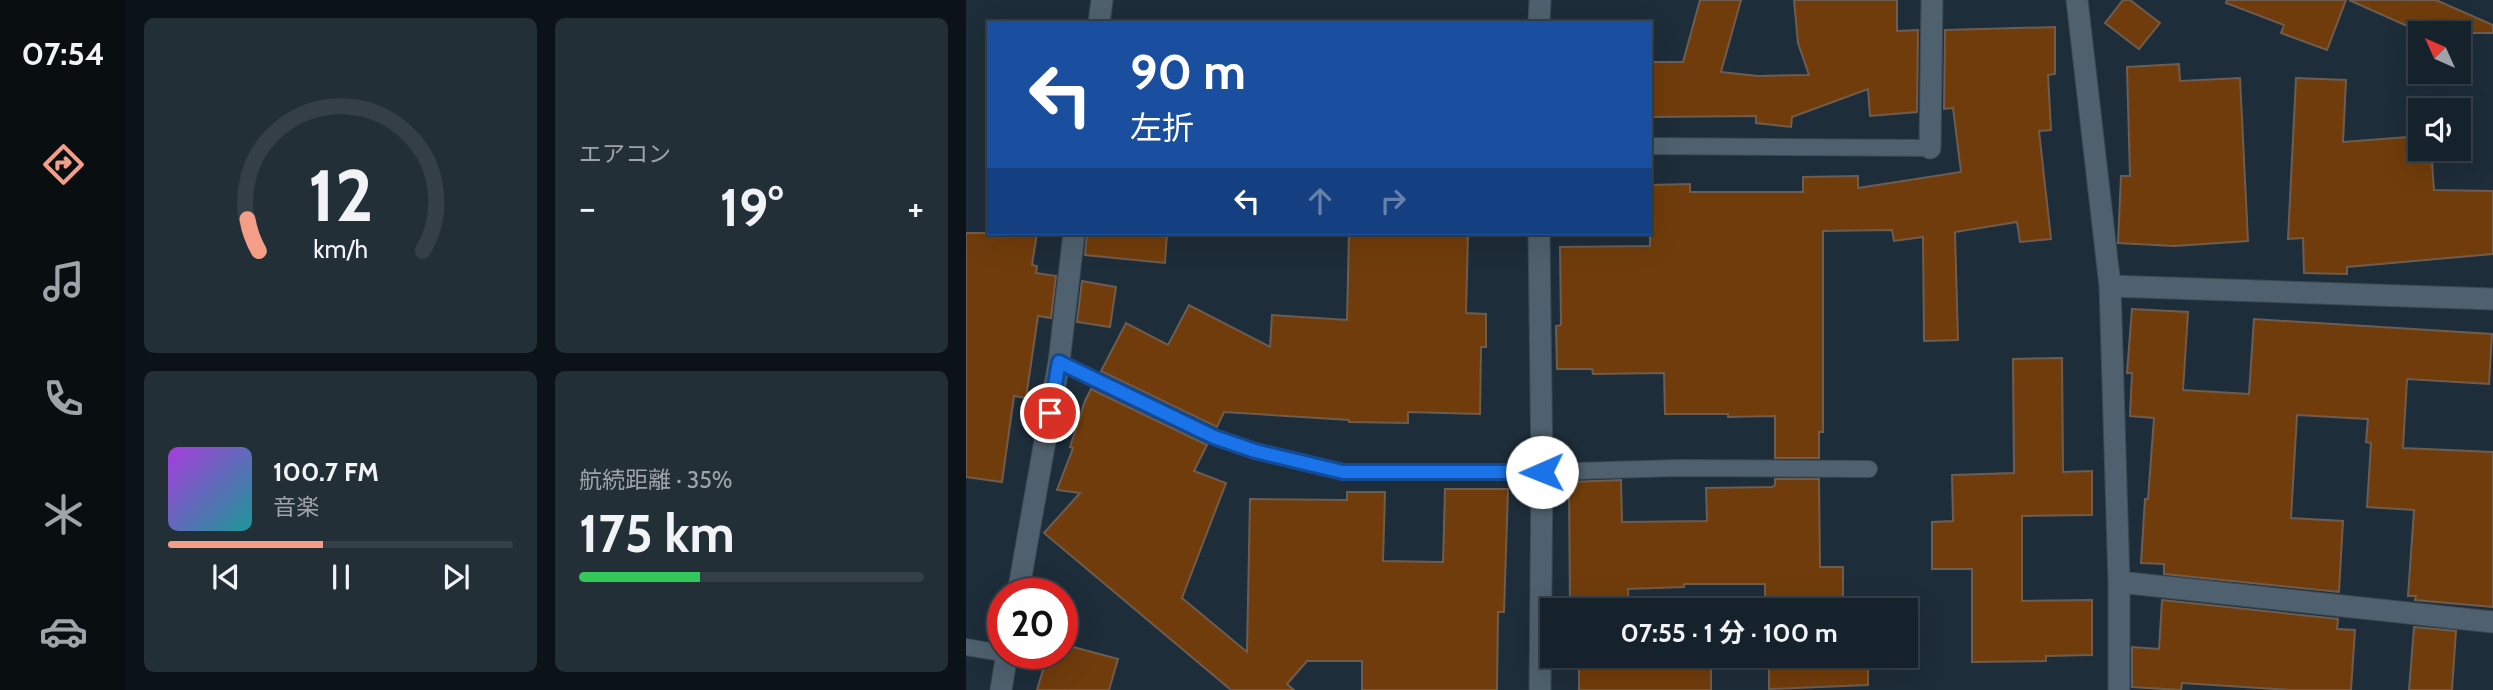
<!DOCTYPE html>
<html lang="ja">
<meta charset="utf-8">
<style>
body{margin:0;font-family:Cabin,"Noto Sans JP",sans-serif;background:#232f37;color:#f1f3f6;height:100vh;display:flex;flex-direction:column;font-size:26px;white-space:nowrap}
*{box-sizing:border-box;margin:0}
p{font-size:23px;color:#9ea4a9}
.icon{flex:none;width:38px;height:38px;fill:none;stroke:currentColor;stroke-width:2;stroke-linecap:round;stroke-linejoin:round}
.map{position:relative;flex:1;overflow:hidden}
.side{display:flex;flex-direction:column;gap:18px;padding:18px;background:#0c1318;width:840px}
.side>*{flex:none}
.hud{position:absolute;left:21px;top:21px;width:665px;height:214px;border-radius:0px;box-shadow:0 7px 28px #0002,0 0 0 2px #353f47;background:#1a4fa0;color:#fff;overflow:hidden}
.needle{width:46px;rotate:315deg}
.tools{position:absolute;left:1442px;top:21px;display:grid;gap:14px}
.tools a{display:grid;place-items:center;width:63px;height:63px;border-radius:0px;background:#16222b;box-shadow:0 7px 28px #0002,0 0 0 2px #353f47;font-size:35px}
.speed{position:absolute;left:21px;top:578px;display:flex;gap:14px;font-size:35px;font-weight:700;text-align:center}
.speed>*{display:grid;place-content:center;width:91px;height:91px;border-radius:50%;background:#16222b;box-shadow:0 7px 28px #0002,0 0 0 2px #353f47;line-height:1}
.speed .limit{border:10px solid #d22;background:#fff;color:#111}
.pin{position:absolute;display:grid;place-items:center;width:60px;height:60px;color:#fff;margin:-30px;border:4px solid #fff;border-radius:50%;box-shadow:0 2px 7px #0007}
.me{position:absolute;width:77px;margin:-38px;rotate:269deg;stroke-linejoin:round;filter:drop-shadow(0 0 5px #0008)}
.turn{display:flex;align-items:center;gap:24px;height:147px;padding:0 28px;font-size:32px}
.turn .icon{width:91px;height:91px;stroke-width:2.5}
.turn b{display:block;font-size:49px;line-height:60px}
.lanes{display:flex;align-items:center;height:66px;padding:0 28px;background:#0003;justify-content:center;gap:35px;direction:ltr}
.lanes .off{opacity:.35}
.big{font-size:52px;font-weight:700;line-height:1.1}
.side .tile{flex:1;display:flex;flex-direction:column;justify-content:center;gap:10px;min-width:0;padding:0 24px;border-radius:10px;background:#232f37}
.side .dial{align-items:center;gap:0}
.dial svg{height:182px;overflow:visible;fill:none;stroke:#353f47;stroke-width:7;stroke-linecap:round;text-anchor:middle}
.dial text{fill:#f1f3f6;stroke:none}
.song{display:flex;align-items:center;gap:21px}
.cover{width:84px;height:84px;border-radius:10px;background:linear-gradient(135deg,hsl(280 70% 55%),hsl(180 70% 35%))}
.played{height:7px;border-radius:4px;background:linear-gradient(90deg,#f49e87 45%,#353f47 45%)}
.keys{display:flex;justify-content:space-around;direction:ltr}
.heat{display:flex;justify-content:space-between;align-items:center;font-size:38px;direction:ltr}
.charge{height:10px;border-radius:5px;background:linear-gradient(90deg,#34c759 35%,#353f47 0)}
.side .tiles{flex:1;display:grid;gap:18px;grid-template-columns:repeat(2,1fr)}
.trip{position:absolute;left:574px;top:598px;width:378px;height:70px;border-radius:0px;background:#16222b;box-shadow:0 7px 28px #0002,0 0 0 2px #353f47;font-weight:700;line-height:70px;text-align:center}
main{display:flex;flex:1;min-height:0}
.tab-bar{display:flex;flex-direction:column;width:126px;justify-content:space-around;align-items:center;background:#090e11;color:#9ea4a9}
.tab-bar .icon{width:49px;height:49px}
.tab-bar .on{color:#f49e87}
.tab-bar b{font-size:32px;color:#f1f3f6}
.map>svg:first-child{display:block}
.building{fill:#703c0b;stroke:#6e5c4f;stroke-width:2}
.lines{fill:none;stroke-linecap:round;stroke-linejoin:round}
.lane-casing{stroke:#3b4953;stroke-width:18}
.street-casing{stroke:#3b4953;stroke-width:23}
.lane{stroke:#4f616e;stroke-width:16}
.street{stroke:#4f616e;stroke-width:21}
.route-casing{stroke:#114b97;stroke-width:18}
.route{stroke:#1a73e8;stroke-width:12}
</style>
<main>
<nav class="tab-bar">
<b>07:54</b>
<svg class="icon on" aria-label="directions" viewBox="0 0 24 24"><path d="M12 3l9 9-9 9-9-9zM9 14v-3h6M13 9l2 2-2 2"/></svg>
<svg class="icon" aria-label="music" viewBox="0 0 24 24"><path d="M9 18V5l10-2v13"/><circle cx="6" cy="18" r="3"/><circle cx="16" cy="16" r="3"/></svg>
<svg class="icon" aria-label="phone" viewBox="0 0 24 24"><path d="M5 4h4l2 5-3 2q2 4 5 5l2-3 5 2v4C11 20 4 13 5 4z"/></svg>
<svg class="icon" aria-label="climate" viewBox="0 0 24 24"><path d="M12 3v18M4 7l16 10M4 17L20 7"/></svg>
<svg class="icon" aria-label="car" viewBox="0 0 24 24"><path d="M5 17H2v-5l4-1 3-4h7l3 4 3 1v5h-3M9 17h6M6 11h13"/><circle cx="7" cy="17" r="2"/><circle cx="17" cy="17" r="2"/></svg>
</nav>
<section class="side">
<div class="tiles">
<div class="tile dial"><svg viewBox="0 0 100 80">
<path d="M14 69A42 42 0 1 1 86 69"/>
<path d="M14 69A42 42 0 0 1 9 55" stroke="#f49e87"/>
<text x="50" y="56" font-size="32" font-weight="700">12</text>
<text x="50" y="72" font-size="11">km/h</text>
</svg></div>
<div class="tile"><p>エアコン</p>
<div class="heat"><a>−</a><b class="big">19°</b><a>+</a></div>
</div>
<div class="tile">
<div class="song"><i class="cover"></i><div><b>100.7 FM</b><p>音楽</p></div></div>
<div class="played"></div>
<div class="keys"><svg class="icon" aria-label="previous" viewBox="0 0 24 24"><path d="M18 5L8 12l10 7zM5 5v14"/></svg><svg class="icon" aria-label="pause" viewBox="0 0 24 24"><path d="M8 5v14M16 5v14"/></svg><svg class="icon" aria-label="next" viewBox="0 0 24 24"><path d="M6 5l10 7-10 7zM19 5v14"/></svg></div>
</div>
<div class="tile"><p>航続距離 · 35%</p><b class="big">175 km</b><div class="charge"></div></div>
</div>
</section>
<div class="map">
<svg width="1527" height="690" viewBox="0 0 1527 690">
<rect width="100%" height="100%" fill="#1d2d39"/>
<!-- building -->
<path class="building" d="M734 0H775L755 72 792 76 843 75 832 43 828 0H931V31L952 30 951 112 904 116 902 89 826 117 825 127 790 123V116L684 117V62H717Z
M1157 0H1164L1194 23 1173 49 1139 23Z
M1261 0H1380L1361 50 1315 33 1318 25 1260 3Z
M1383 0H1470L1527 25V33H1457Z
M1089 27V74L1082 75 1085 130 1073 131 1085 239 1054 242 1051 222 989 232 992 340 958 341 957 237 928 241 926 230 857 231V432H853V458H809V416L762 417V414H699L698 373 627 374 626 369H591L590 326 595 325 594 247 684 246V185L724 184V192H837V177L892 176V188L995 172 987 108 978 109 979 30Z
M1213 64 1214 81 1274 78 1282 241 1208 246 1152 243 1155 176H1164L1161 67Z
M1330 78 1380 80 1377 142 1454 136V149H1465L1468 190 1527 191V254L1381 267V274L1338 273 1337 238 1322 239Z
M0 233H71L66 265 71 266 70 273 90 276 85 318 72 316 60 398 48 396 36 482 0 477Z
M121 233H201L199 263 119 255Z
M383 233H502L500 313 520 314V347H515L514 414 442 412V423L383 422V420L258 412 251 427 135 371 160 323 202 345 223 305 304 347 306 315 381 320Z
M116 281 150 287 144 327 111 322Z
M1166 309 1222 312 1217 390 1283 394 1288 319 1526 334 1523 384 1441 379 1437 448 1527 452V607L1449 600 1450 596H1442L1448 510 1401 507 1405 443 1400 442 1402 419 1331 415 1325 518 1377 521 1373 592 1198 574V564L1175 563 1179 499H1182L1188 418 1164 416 1166 373H1161Z
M1096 358 1097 472 1126 471V515L1056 516V601L1126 600V655L1080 656V661L1006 662V569H966V522L987 521 986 475 1048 473 1047 359Z
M125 389 241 445 228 471 260 483 216 598 281 652 284 499 381 500V492H419L417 561 477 562 479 489H542L538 612H532L531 690H396V661H341L321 684 328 690H265L78 533 114 493 91 490 107 448 104 447 119 401Z
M809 479H853L854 567H877V611H803V607H799V584H718V587L662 589 663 611H604L603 482 655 480 656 522 741 521 740 488 806 487 809 485Z
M1196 600 1372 619 1371 629 1389 630 1385 690H1324L1216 683 1215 690 1166 687V647L1193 649Z
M1448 627 1490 631 1486 690H1443Z
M96 644 152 659 143 690H71L82 653H96Z
M613 656H745V690H613Z
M803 656H902V685L803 689Z"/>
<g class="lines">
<!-- lane casing -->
<g class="lane-casing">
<path id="lane" d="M684 146 964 148
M93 362 248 437 289 451 377 472H576L711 468 903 469
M0 647 41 654"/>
</g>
<!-- street casing -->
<g class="street-casing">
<path id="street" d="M1111 0 1144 286 1153 582V690
M133 23 136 0
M573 23 574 0
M964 148 966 0
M573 233 576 472 574 690
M1144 286 1527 299
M1153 582 1527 622
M52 593 93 362 108 233
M35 690 41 653"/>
</g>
<!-- lane -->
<use href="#lane" class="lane"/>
<!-- street -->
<use href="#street" class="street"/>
</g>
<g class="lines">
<!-- route casing -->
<g class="route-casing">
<path id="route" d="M84 413 93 362 248 437 289 451 377 472H576"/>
</g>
<!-- route -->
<use href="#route" class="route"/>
</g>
</svg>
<div class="tools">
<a><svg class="needle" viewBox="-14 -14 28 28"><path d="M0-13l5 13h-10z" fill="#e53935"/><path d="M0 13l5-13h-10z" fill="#9ea4a9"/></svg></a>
<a><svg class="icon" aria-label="sound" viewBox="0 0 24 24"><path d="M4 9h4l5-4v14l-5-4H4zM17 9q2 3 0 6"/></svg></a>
</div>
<div class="speed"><div class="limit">20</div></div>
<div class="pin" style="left:84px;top:413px;background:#d93025"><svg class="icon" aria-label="arrive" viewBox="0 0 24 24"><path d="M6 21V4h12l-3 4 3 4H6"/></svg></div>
<svg class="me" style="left:576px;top:472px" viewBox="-20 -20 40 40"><circle r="19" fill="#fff"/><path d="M0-13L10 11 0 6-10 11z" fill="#1a73e8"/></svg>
<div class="trip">07:55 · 1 分 · 100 m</div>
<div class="hud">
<div class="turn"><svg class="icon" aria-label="left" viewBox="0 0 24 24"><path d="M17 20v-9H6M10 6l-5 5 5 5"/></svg><div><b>90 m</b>左折</div></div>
<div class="lanes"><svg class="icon" aria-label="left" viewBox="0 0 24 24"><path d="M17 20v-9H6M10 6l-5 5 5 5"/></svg><svg class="icon off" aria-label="ahead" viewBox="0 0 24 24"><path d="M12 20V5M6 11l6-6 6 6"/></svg><svg class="icon off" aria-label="right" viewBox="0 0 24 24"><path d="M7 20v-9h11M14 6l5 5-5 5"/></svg></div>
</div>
</div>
</main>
